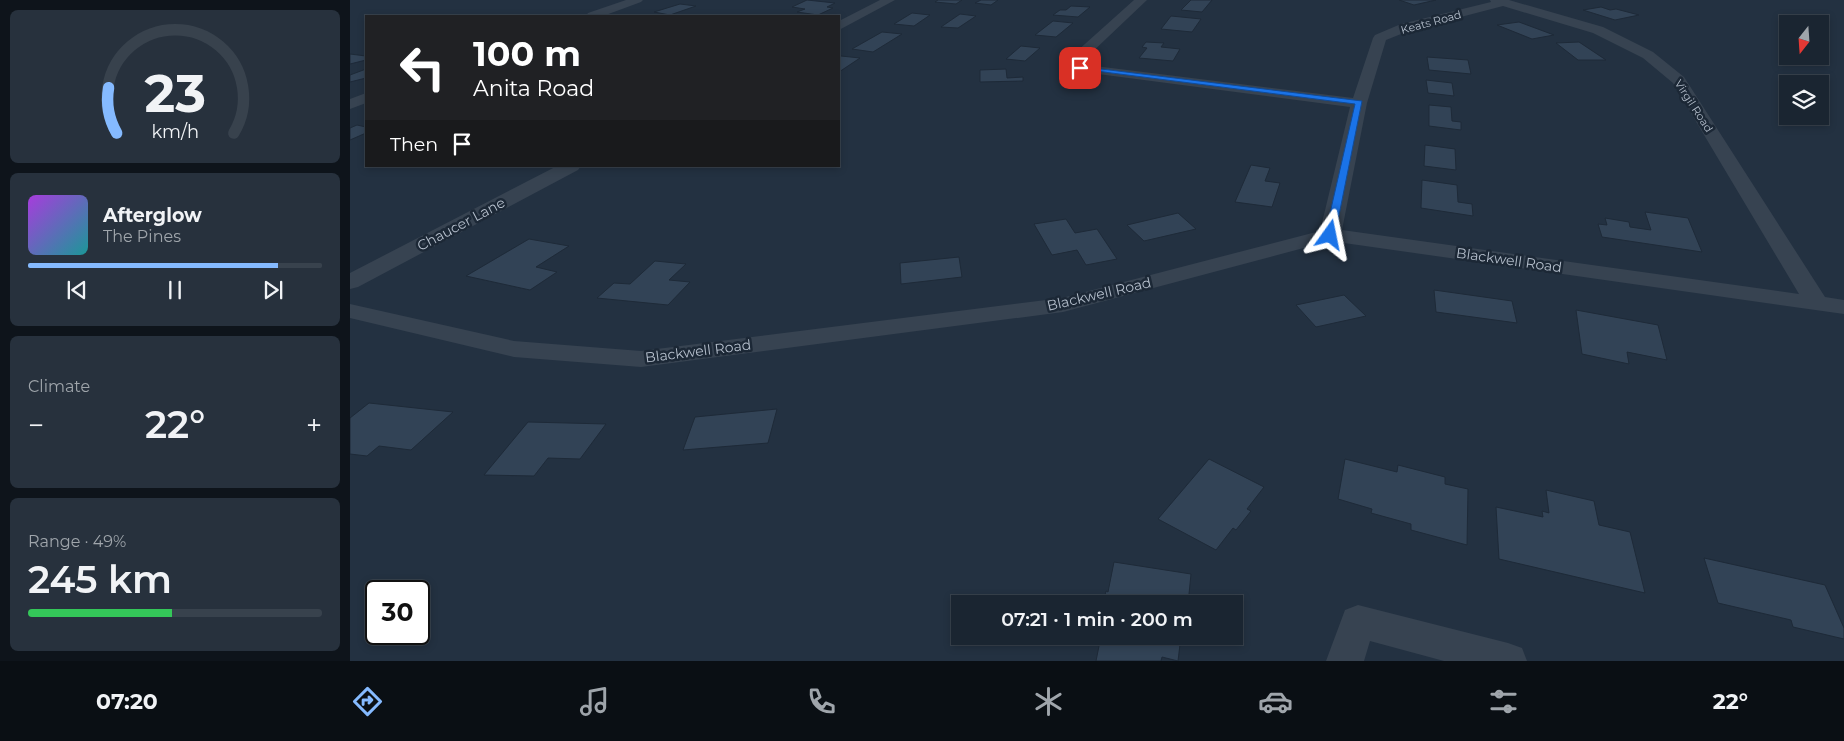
<!DOCTYPE html>
<meta charset="utf-8">
<style>
body{margin:0;font-family:Montserrat,sans-serif;background:#27313d;color:#f1f3f6;height:100vh;display:flex;flex-direction:column;font-size:19px;white-space:nowrap}
*{box-sizing:border-box;margin:0}
p{font-size:16px;color:#9fa5ab}
.icon{flex:none;width:28px;height:28px;fill:none;stroke:currentColor;stroke-width:2;stroke-linecap:round;stroke-linejoin:round}
.map{position:relative;flex:1;overflow:hidden}
.drawer{display:flex;flex-direction:column;gap:10px;padding:10px;background:#0e141b;width:350px}
.drawer>*{flex:none}
.guide{position:absolute;left:15px;top:15px;width:475px;height:152px;border-radius:0px;box-shadow:0 2px 8px #0003,0 0 0 1px #38424d;background:#202124;color:#fff;overflow:hidden}
.needle{width:32px;rotate:197deg}
.fabs{position:absolute;left:1429px;top:15px;display:grid;gap:10px}
.fabs a{display:grid;place-items:center;width:50px;height:50px;border-radius:0px;background:#1a2531;box-shadow:0 2px 8px #0003,0 0 0 1px #38424d;font-size:25px}
.speed{position:absolute;left:15px;top:580px;display:flex;gap:10px;font-size:25px;font-weight:700;text-align:center}
.speed>*{display:grid;place-content:center;width:65px;height:65px;border-radius:50%;background:#1a2531;box-shadow:0 2px 8px #0003,0 0 0 1px #38424d;line-height:1}
.speed .limit{border:2px solid #111;border-radius:8px;background:#fff;color:#111}
.pin{position:absolute;display:grid;place-items:center;width:42px;height:42px;color:#fff;margin:-21px;border-radius:10px;box-shadow:0 2px 8px #0006}
.me{position:absolute;width:55px;margin:-28px;rotate:12deg;stroke-linejoin:round;filter:drop-shadow(0 0 4px #0008)}
.turn{display:flex;align-items:center;gap:18px;height:105px;padding:0 25px;font-size:22px}
.turn .icon{width:65px;height:65px;stroke-width:2.5}
.turn b{display:block;font-size:35px;line-height:42px}
.then{display:flex;align-items:center;height:48px;padding:0 25px;background:#0003;gap:10px;font-size:19px}
.big{font-size:38px;font-weight:600;line-height:1.1}
.drawer .card{flex:1;display:flex;flex-direction:column;justify-content:center;gap:8px;min-width:0;padding:0 18px;border-radius:8px;background:#27313d}
.drawer .dial{align-items:center;gap:0}
.dial svg{height:130px;overflow:visible;fill:none;stroke:#38424d;stroke-width:7;stroke-linecap:round;text-anchor:middle}
.dial text{fill:#f1f3f6;stroke:none}
.song{display:flex;align-items:center;gap:15px}
.cover{width:60px;height:60px;border-radius:8px;background:linear-gradient(135deg,hsl(280 70% 55%),hsl(180 70% 35%))}
.played{height:5px;border-radius:2px;background:linear-gradient(90deg,#85baff 85%,#38424d 85%)}
.keys{display:flex;justify-content:space-around;direction:ltr}
.heat{display:flex;justify-content:space-between;align-items:center;font-size:28px;direction:ltr}
.charge{height:8px;border-radius:4px;background:linear-gradient(90deg,#34c759 49%,#38424d 0)}
.trip{position:absolute;left:601px;top:595px;width:292px;height:50px;border-radius:0px;background:#1a2531;box-shadow:0 2px 8px #0003,0 0 0 1px #38424d;font-weight:600;line-height:50px;text-align:center}
.menu{display:flex;height:80px;justify-content:space-around;align-items:center;background:#0a0f14;color:#9fa5ab}
.menu .icon{width:35px;height:35px}
.menu .on{color:#85baff}
.menu b{font-size:22px;color:#f1f3f6}
main{display:flex;flex:1;min-height:0}
.map>svg:first-child{display:block}
.building{fill:#324356;stroke:#1e2a38}
.lines{fill:none;stroke-linecap:round;stroke-linejoin:round}
.minor{fill:#374351;fill-rule:evenodd}
.route{fill:#1a73e8;stroke:#114b97}
.labels{text-anchor:middle;stroke-width:5;stroke-linejoin:round;paint-order:stroke}
.far-street-label{font-size:11px;fill:#b4becb;stroke:#1c2836}
.street-label{font-size:14px;fill:#b4becb;stroke:#1c2836}
</style>
<main>
<section class="drawer">
<div class="card dial"><svg viewBox="0 0 100 80">
<path d="M14 69A42 42 0 1 1 86 69"/>
<path d="M14 69A42 42 0 0 1 9 41" stroke="#85baff"/>
<text x="50" y="56" font-size="32" font-weight="700">23</text>
<text x="50" y="72" font-size="11">km/h</text>
</svg></div>
<div class="card">
<div class="song"><i class="cover"></i><div><b>Afterglow</b><p>The Pines</p></div></div>
<div class="played"></div>
<div class="keys"><svg class="icon" aria-label="previous" viewBox="0 0 24 24"><path d="M18 5L8 12l10 7zM5 5v14"/></svg><svg class="icon" aria-label="pause" viewBox="0 0 24 24"><path d="M8 5v14M16 5v14"/></svg><svg class="icon" aria-label="next" viewBox="0 0 24 24"><path d="M6 5l10 7-10 7zM19 5v14"/></svg></div>
</div>
<div class="card"><p>Climate</p>
<div class="heat"><a>−</a><b class="big">22°</b><a>+</a></div>
</div>
<div class="card"><p>Range · 49%</p><b class="big">245 km</b><div class="charge"></div></div>
</section>
<div class="map">
<svg width="1494" height="661" viewBox="0 0 1494 661">
<rect width="100%" height="100%" fill="#233141"/>
<!-- building -->
<path class="building" d="M457 0 485 3 477 7 483 8 468 15 447 12 455 9 442 7Z
M588 0H612L606 4 585 2Z
M631 0H648L641 5 625 3Z
M841 0H862L852 12 831 10Z
M1049 0H1086L1064 5Z
M330 4 346 6 320 15 304 12Z
M721 6 740 7 728 17 703 15 710 10H716Z
M1251 7 1260 10 1266 9 1289 15 1265 20 1233 10Z
M562 13 580 15 564 26 544 24Z
M610 14 626 16 608 28 591 27Z
M821 16 851 19 842 32 811 29Z
M703 21 723 23 706 37 685 35Z
M1169 22 1204 35 1182 39 1147 25Z
M532 32 552 34 523 52 502 49Z
M796 42 814 43 811 47 830 49 823 61 789 58 797 48 792 47Z
M1229 42 1256 60H1228L1206 43Z
M671 46 690 48 675 61 656 59Z
M0 54 16 56V60L0 64Z
M491 56 510 58 489 72V57Z
M1077 57 1118 60 1121 74 1079 70Z
M16 69V78L0 82V75Z
M656 69 657 78 673 77V81L630 82V70Z
M1076 80 1102 83 1104 96 1078 93Z
M1079 105 1101 107 1102 121 1111 122V130L1079 126Z
M7 125 16 127V133L0 140V128Z
M1075 145 1105 149 1106 170 1074 166Z
M901 165 920 168 915 181 930 183 922 207 885 202Z
M1072 180 1107 185 1108 202 1122 204 1123 216 1071 208Z
M1295 212 1338 218 1352 252 1252 237 1248 224 1257 225 1255 218 1279 222 1280 227 1301 230Z
M828 213 846 229 794 241 777 225Z
M716 219 725 233 747 229 767 259 736 265 727 250 702 255 684 224Z
M179 239 219 246 186 267 207 272 180 290 116 276Z
M609 257 612 277 551 284 550 263Z
M305 261 336 264 319 280 340 282 318 305 247 298 264 283 280 284Z
M1084 290 1162 301 1167 323 1086 312Z
M994 295 1016 316 966 327 946 305Z
M1226 310 1308 325 1317 360 1277 352 1279 364 1232 354Z
M19 403 103 412 61 450 29 446 17 456 0 454V418Z
M427 409 418 443 333 450 345 417Z
M178 422 256 424 230 459 198 458 184 476 134 475Z
M859 459 914 487 897 509 901 511 886 530 883 528 866 550 808 519Z
M995 459 1047 472 1048 465 1095 477V484L1118 489 1117 545 1061 530V524L1021 513 1022 509 988 499Z
M1196 490 1244 501 1249 525 1280 532 1295 593 1149 559 1146 507 1193 517 1192 511 1199 513Z
M1354 558 1475 585 1494 628V639L1443 627 1441 620 1368 603Z
M764 562 841 574 838 604H753L756 591 758 592Z
M751 636H831L828 661 812 657 811 661H746Z"/>
<g class="lines">
<!-- minor -->
<path class="minor" d="M276 0H293L291 2 253 16H236L238 13Z
M530 0H545L489 30V21Z
M784 0H797L738 56 737 65 1003 98 1023 38 1025 35 1051 24 1141 2 1140 0H1159L1253 27 1303 52 1334 77 1475 297 1494 300V314L980 241 713 312 291 367 164 357 0 318V304L164 341 291 351 712 298 970 231 1000 107 725 71 723 68 726 52ZM1153 6 1243 33 1293 58 1323 83 1449 294 992 230 1017 103 1036 40 1061 30Z
M16 93V103L0 109V99Z
M207 166H231L228 170 8 287 0 289V273Z
M1008 605 1158 643 1172 648 1177 661H1094L1020 641 1014 661H976L995 610Z"/>
</g>
<!-- route -->
<path class="route" d="M727 66 1012 101 985 235 980 238 975 235 1005 104 730 69H727Z"/>
<g class="labels">
<!-- far-street labels -->
<g class="far-street-label">
<text transform="translate(1081 22) rotate(-15)" y="4">Keats Road</text>
<text transform="translate(1344 106) rotate(57)" y="4">Virgil Road</text>
</g>
<!-- street labels -->
<g class="street-label">
<text transform="translate(111 224) rotate(-28)" y="5">Chaucer Lane</text>
<text transform="translate(1159 260) rotate(8)" y="5">Blackwell Road</text>
<text transform="translate(749 294) rotate(-13)" y="5">Blackwell Road</text>
<text transform="translate(348 351) rotate(-7)" y="5">Blackwell Road</text>
</g>
</g>
</svg>
<div class="fabs">
<a><svg class="needle" viewBox="-14 -14 28 28"><path d="M0-13l5 13h-10z" fill="#e53935"/><path d="M0 13l5-13h-10z" fill="#9fa5ab"/></svg></a>
<a><svg class="icon" aria-label="layers" viewBox="0 0 24 24"><path d="M12 4l9 5-9 5-9-5zM3 14l9 5 9-5"/></svg></a>
</div>
<div class="speed"><div class="limit">30</div></div>
<div class="pin" style="left:730px;top:68px;background:#d93025"><svg class="icon" aria-label="arrive" viewBox="0 0 24 24"><path d="M6 21V4h12l-3 4 3 4H6"/></svg></div>
<svg class="me" style="left:980px;top:235px" viewBox="-20 -20 40 40"><path d="M0-17L14 15 0 8-14 15z" fill="#1a73e8" stroke="#fff" stroke-width="4"/></svg>
<div class="trip">07:21 · 1 min · 200 m</div>
<div class="guide">
<div class="turn"><svg class="icon" aria-label="left" viewBox="0 0 24 24"><path d="M17 20v-9H6M10 6l-5 5 5 5"/></svg><div><b>100 m</b>Anita Road</div></div>
<div class="then">Then<svg class="icon" aria-label="arrive" viewBox="0 0 24 24"><path d="M6 21V4h12l-3 4 3 4H6"/></svg></div>
</div>
</div>
</main>
<nav class="menu">
<b>07:20</b>
<svg class="icon on" aria-label="directions" viewBox="0 0 24 24"><path d="M12 3l9 9-9 9-9-9zM9 14v-3h6M13 9l2 2-2 2"/></svg>
<svg class="icon" aria-label="music" viewBox="0 0 24 24"><path d="M9 18V5l10-2v13"/><circle cx="6" cy="18" r="3"/><circle cx="16" cy="16" r="3"/></svg>
<svg class="icon" aria-label="phone" viewBox="0 0 24 24"><path d="M5 4h4l2 5-3 2q2 4 5 5l2-3 5 2v4C11 20 4 13 5 4z"/></svg>
<svg class="icon" aria-label="climate" viewBox="0 0 24 24"><path d="M12 3v18M4 7l16 10M4 17L20 7"/></svg>
<svg class="icon" aria-label="car" viewBox="0 0 24 24"><path d="M5 17H2v-5l4-1 3-4h7l3 4 3 1v5h-3M9 17h6M6 11h13"/><circle cx="7" cy="17" r="2"/><circle cx="17" cy="17" r="2"/></svg>
<svg class="icon" aria-label="filters" viewBox="0 0 24 24"><path d="M4 7h16M4 17h16"/><circle cx="9" cy="7" r="2"/><circle cx="15" cy="17" r="2"/></svg>
<b>22°</b>
</nav>
